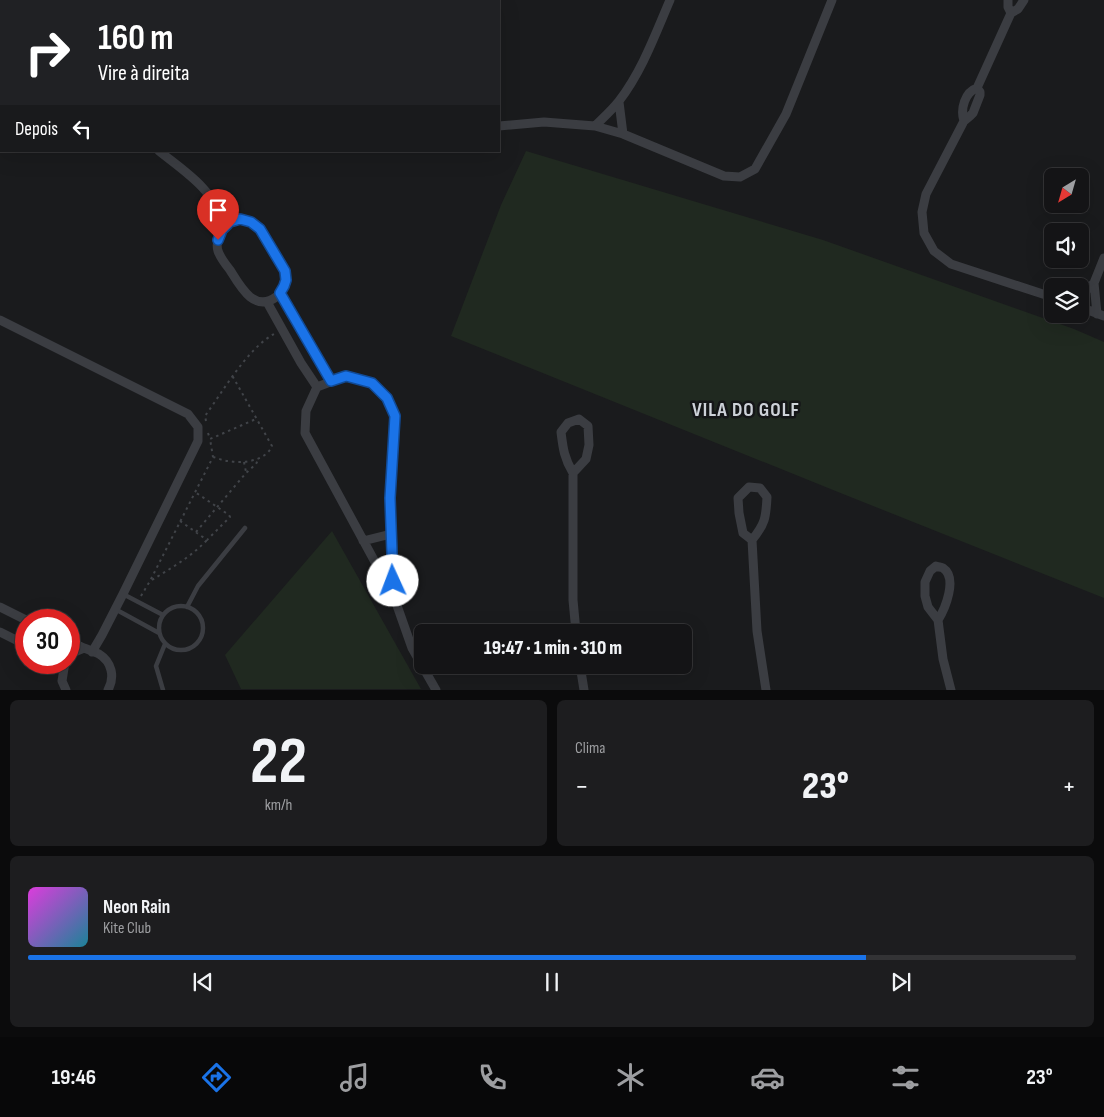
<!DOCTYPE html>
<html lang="pt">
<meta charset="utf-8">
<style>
body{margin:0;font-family:"Sofia Sans Condensed",sans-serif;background:#1d1d1f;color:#f1f3f6;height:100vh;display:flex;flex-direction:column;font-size:19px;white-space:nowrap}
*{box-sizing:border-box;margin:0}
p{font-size:16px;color:#9d9ea1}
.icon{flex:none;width:28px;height:28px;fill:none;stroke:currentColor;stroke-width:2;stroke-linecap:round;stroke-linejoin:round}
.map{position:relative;height:690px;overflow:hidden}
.drawer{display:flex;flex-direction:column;gap:10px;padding:10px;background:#0b0b0c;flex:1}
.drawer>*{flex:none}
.guide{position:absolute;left:0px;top:0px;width:500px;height:152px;box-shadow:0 5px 20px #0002,0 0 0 1px #333335;background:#202124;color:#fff;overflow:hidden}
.needle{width:32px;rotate:217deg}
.fabs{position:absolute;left:1044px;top:168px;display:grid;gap:10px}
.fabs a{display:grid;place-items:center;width:45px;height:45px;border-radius:8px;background:#141416;box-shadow:0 5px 20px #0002,0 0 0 1px #333335;font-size:25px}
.speed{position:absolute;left:15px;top:609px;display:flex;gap:10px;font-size:25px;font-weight:700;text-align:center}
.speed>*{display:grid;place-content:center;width:65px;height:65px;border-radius:50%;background:#141416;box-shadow:0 5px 20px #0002,0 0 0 1px #333335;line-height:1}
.speed .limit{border:8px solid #d22;background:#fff;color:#111}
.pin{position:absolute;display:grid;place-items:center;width:42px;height:42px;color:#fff;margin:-51px -21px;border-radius:50% 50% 50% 0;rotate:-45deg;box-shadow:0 0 5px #0007}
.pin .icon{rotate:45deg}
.me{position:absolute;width:55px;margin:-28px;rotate:358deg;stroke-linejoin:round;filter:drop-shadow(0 0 4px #0008)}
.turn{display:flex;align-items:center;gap:18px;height:105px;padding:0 15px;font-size:22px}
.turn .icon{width:65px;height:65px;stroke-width:2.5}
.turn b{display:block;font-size:35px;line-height:42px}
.then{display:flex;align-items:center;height:48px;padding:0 15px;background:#0003;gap:10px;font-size:19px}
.big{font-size:38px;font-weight:800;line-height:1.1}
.drawer .tile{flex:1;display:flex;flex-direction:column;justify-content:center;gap:8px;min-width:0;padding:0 18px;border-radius:8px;background:#1d1d1f}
.drawer .dial{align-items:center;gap:0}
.dial b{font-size:65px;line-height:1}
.song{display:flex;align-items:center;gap:15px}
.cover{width:60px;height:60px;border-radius:8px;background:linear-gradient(135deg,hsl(300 70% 55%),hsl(190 70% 35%))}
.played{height:5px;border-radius:2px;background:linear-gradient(90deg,#1a73e8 80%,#333335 80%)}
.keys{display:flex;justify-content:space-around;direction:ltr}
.heat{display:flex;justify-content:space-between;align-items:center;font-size:28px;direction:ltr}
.drawer .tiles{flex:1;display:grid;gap:10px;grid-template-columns:1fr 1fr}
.tile:last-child{grid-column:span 2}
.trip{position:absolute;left:414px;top:624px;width:278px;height:50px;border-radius:8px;background:#141416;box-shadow:0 5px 20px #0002,0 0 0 1px #333335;font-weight:800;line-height:50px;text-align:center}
.menu{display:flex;height:80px;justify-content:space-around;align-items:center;background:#080809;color:#9d9ea1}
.menu .icon{width:35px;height:35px}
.menu .selected{color:#1a73e8}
.menu b{font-size:22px;color:#f1f3f6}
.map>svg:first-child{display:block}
.green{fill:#202920}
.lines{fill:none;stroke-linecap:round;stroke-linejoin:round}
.path{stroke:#414449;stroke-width:2;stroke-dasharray:2.5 4;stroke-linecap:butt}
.service{stroke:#3b3d42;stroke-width:4.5}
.minor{stroke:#3b3d42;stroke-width:9}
.secondary{stroke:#494c52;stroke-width:12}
.route-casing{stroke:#114b97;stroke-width:12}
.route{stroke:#1a73e8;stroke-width:9}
.labels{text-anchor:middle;stroke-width:5;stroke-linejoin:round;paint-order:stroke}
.district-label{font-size:20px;font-weight:bold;letter-spacing:1px;fill:#ced2d9;stroke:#151618}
</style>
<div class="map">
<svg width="1104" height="690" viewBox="0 0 1104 690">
<rect width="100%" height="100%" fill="#1a1b1d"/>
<!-- green -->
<path class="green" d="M526 151 823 240 1074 329 1104 342V598L838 492 451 336 501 205Z
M332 531 421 689H241L225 655Z"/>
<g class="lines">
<!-- path -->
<path class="path" d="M23 1 24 0
M0 26 1 25
M206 421 205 416C223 391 248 348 274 334
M208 433 210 439 256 419
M213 457C218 458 223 461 229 461 242 464 266 461 272 446L233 377
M244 462 246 472
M180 521 207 540 230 517 229 515 195 492
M196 532 246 473 256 464 259 458
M152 580C171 568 191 557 207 540
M141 596 150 581 213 457 210 439"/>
<!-- service -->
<path class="service" d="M123 594 163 615
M159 628a22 22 0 1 1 44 0a22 22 0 1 1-44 0Z
M187 607 198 586 245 528
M115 609 159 633
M163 690 156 666 165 644"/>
<!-- minor -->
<path class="minor" d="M308 0 309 1
M1008 0V7L1011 13
M217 1V0
M493 1 494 0
M977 88 980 92V95L973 113 970 116 964 121C960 109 965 92 977 88L1011 13 1018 9 1024 0
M619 102 623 134
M964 121 926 194 922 212 924 233 934 251 951 264 1052 297
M499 126 544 122 595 126 623 134 724 176 740 177 755 169 786 114 832 0
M595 126C603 118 612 110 619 101 642 71 655 35 670 0
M159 151C174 163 190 174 202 187 212 198 221 210 230 222
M240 219C247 221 255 223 260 229 265 234 268 243 272 249 281 264 295 282 276 297 254 313 240 286 230 270 226 265 220 257 218 251 215 241 221 229 229 223 232 221 236 220 240 219Z
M1094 283 1097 314
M280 293 331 381
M1080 296 1094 283 1104 258
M267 302 301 363 317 387
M1080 307 1104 316
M0 320 188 414 198 427V441L123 594 102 635 92 652
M346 376 372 383 387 398 395 416 390 498 394 597 305 433 306 411 317 387Z
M573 473 586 459 589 445 588 426 579 419 568 423 561 432C563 448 564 458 573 473V600L576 632
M752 540 743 533 739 513 738 498 749 487 760 488 767 497C766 518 765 524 752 540L757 631 766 690
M363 541 391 534
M394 597 412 648 436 690
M0 607 26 620
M938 620C945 609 958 578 943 568 941 567 938 567 936 566L930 571 925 582V596L928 607 938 620 943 659 951 690
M0 632 26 645
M69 641 84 648
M69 658 72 653 84 648C89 650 95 652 99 654 112 662 115 677 108 690
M65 662 62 681 66 690
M580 665 584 690"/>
<!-- secondary -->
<path class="secondary" d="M48 0 49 1
M59 1 60 0
M0 80H1"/>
</g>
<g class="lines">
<!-- route casing -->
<g class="route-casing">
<path id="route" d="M218 240 222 230 230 222 240 219 251 222 260 229 285 271 286 280 284 286 280 293 331 381 346 376 372 383 387 398 395 416 390 498 393 581"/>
</g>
<!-- route -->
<use href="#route" class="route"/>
</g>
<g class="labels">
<!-- district labels -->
<g class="district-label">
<text x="746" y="416">VILA DO GOLF</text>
</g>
</g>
</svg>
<div class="fabs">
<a><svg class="needle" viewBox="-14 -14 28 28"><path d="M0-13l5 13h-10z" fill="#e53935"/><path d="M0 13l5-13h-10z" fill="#9d9ea1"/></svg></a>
<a><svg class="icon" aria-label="sound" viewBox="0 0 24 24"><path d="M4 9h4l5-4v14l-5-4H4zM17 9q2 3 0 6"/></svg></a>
<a><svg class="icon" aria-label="layers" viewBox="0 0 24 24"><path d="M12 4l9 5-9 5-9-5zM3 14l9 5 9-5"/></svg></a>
</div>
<div class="speed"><div class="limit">30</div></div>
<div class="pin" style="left:218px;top:240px;background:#d93025"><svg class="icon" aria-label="arrive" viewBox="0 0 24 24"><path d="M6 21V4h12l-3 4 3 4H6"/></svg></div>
<svg class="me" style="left:393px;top:581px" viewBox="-20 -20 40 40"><circle r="19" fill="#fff"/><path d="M0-13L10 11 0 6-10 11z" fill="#1a73e8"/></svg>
<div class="trip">19:47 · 1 min · 310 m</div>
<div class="guide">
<div class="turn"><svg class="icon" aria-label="right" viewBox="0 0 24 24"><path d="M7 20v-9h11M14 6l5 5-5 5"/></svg><div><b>160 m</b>Vire à direita</div></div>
<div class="then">Depois<svg class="icon" aria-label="left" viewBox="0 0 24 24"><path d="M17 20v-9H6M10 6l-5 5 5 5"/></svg></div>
</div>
</div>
<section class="drawer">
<div class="tiles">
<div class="tile dial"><b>22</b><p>km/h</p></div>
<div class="tile"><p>Clima</p>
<div class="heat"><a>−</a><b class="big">23°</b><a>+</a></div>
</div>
<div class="tile">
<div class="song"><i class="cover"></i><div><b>Neon Rain</b><p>Kite Club</p></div></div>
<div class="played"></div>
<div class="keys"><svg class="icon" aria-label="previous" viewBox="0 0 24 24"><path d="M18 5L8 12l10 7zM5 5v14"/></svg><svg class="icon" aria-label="pause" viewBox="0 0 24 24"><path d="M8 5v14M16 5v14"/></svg><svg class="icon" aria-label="next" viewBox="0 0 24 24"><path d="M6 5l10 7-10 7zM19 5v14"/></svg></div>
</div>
</div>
</section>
<nav class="menu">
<b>19:46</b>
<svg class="icon selected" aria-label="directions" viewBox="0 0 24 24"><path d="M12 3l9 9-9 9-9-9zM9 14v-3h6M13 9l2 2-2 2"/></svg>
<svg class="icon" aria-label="music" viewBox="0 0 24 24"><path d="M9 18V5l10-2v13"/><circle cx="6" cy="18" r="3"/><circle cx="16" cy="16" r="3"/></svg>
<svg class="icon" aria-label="phone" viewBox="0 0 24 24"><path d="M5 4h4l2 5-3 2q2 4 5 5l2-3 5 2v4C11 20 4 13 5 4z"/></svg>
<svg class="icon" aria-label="climate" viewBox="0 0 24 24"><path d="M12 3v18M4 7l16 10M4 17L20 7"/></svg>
<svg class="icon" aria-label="car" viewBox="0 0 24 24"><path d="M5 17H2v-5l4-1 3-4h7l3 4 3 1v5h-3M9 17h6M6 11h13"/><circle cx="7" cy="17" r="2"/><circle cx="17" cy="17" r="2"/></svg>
<svg class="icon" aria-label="filters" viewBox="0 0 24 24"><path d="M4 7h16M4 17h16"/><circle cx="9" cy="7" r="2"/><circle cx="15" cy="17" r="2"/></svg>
<b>23°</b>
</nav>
